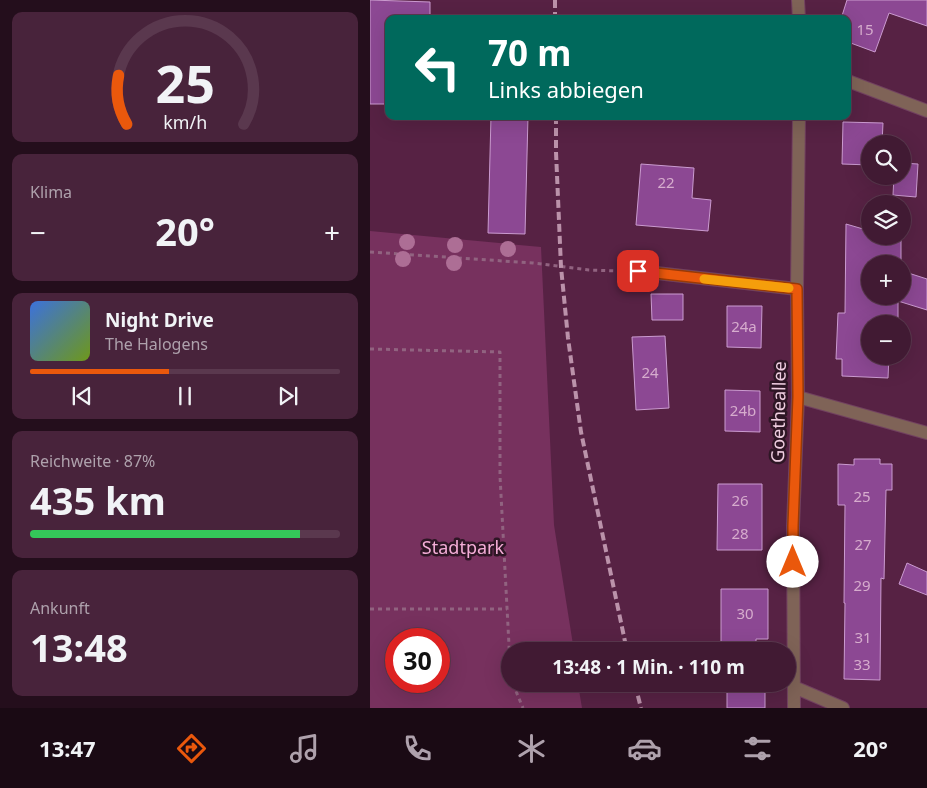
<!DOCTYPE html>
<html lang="de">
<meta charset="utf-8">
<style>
body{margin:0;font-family:"Noto Sans",sans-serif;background:#48233b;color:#f1f3f6;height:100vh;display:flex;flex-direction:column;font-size:19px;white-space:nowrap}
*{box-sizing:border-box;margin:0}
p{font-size:16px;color:#aea1ac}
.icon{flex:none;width:28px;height:28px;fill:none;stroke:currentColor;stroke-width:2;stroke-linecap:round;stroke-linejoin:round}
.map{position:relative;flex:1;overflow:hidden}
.sheet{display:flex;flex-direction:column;gap:12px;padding:12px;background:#240e1c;width:370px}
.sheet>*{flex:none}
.top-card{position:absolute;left:15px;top:15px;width:466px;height:105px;border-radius:10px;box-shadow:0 5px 20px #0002,0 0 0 1px #5a384e;background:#00695c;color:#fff;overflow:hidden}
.buttons{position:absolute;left:491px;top:135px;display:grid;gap:10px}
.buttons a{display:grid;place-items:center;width:50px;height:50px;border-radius:50%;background:#411a33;box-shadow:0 5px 20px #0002,0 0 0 1px #5a384e;font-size:25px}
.speed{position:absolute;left:15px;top:628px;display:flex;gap:10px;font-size:25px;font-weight:700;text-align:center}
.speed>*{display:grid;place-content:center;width:65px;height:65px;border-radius:50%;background:#411a33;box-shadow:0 5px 20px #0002,0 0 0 1px #5a384e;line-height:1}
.speed .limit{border:8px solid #d22;background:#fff;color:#111}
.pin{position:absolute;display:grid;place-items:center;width:42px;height:42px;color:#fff;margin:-21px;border-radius:10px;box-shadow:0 2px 8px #0006}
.me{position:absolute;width:55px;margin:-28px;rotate:0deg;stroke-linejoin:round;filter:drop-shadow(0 0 4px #0008)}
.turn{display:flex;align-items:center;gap:18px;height:105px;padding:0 20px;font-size:22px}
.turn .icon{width:65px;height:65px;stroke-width:2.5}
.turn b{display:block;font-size:35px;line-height:42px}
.big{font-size:38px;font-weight:700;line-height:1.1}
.sheet .card{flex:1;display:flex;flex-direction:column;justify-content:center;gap:8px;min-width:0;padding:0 18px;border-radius:10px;background:#48233b}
.sheet .dial{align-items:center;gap:0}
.dial svg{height:130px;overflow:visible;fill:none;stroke:#5a384e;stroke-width:7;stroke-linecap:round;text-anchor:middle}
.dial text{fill:#f1f3f6;stroke:none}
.song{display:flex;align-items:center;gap:15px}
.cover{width:60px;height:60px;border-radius:8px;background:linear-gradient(135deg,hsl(220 70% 55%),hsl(80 70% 35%))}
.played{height:5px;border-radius:2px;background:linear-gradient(90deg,#ea580c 45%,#5a384e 45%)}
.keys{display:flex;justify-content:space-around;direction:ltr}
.heat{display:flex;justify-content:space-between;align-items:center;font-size:28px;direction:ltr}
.charge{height:8px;border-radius:4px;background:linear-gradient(90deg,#34c759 87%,#5a384e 0)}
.trip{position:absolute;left:131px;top:642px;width:295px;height:50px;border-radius:25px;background:#411a33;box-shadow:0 5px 20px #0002,0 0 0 1px #5a384e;font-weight:700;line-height:50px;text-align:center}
.dock{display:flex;height:80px;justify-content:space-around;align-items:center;background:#1a0a14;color:#aea1ac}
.dock .icon{width:35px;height:35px}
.dock .current{color:#ea580c}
.dock b{font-size:22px;color:#f1f3f6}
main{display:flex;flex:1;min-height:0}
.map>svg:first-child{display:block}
.green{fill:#77315e;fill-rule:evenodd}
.building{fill:#8c4893;stroke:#cb9bd0}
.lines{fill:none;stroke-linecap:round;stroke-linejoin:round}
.service-casing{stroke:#724160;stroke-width:14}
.minor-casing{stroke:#724160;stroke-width:14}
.path{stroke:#916380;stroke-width:3;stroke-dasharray:4 4;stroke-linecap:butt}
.service{stroke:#7f6357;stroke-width:12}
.minor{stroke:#7f6357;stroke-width:12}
.rail{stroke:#bb92aa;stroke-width:4;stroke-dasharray:8 4;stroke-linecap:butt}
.tree{fill:#ad6e95}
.route-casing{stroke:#983908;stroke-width:12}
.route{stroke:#ea580c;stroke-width:9}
.slow{stroke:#f59e0b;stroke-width:9}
.labels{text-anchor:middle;stroke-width:5;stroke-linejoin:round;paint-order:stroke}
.number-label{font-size:15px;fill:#d6accd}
.street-label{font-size:18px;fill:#efcde0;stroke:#2e1625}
.park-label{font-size:18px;fill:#f4add7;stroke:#2e1625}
</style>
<main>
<section class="sheet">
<div class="card dial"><svg viewBox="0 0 100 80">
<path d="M14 69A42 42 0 1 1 86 69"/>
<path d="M14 69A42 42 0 0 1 9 39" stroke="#ea580c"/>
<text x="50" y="56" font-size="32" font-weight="700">25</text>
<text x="50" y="72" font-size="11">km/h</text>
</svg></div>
<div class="card"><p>Klima</p>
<div class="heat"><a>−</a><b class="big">20°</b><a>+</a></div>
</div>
<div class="card">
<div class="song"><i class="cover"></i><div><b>Night Drive</b><p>The Halogens</p></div></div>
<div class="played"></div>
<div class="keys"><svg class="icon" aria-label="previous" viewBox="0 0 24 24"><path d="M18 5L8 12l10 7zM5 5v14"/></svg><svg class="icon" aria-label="pause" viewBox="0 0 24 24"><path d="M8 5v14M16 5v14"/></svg><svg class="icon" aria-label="next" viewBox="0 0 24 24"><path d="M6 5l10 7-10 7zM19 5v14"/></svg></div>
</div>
<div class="card"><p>Reichweite · 87%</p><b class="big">435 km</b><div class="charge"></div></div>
<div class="card"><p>Ankunft</p><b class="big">13:48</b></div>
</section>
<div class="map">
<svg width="557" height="708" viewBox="0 0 557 708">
<rect width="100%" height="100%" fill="#572244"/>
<!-- green -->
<path class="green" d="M0 231 171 247 184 525 204 651H140V684H208L212 708H0ZM26 639H69V681H26Z"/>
<!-- building -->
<path class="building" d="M0 0 60 2V19H19V104H0Z
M477 0H557V26L519 13 505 52 478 42V19H471Z
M121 116H158L155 234 118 233Z
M473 122 513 123 512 144H500V165L472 164Z
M532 163 548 164 546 197 523 195 524 176H532Z
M271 164 324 168 322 198 341 200 338 231 266 225Z
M476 224 500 231V236H518L531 240V264H500V296H532V271L557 279V310L528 301V324H500V356H519L518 378 472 376V359H466L468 313H475Z
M281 294H313V320H282Z
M357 306H392L391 348 357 347Z
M295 336 299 408 266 410 262 337Z
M355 390 390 391V432L355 431Z
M484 459H510V464H522V490H516L514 579 511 578 510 680 474 679 475 603H474L475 505H468V464L484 465Z
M348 484H392V550H347Z
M537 563 557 572V595L529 584Z
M351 589H398V639H386V651H351Z
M357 684 395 685V708H357Z"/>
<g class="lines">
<!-- service casing -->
<g class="service-casing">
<path id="service" d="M269 271 427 289"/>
</g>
<!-- minor casing -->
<g class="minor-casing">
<path id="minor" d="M428 0 429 19
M478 81 557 111
M428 397 557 433
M424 687 473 708
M424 708 423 526 428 397 427 289 429 116"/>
</g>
<!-- path -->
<path class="path" d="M0 252 163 263 219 270 251 271
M0 349 130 352V476L140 664
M0 609H137
M143 684 153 708"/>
<!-- service -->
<use href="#service" class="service"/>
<!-- minor -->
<use href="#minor" class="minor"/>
<!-- rail -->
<path class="rail" d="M185 0V19
M186 116V152L191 267 198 338 211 432 257 651
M265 684 271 708"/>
</g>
<!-- trees -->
<g class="tree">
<circle cx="37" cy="242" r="8"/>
<circle cx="85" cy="245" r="8"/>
<circle cx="138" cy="249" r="8"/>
<circle cx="33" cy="259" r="8"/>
<circle cx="84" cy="263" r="8"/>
</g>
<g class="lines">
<!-- route casing -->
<g class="route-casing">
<path id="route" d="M268 271 427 289 428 397 423 526V562"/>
</g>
<!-- route -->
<use href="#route" class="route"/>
<!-- slow -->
<path class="slow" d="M334 279 419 288"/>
</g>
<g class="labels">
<!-- number labels -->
<g class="number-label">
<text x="495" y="35">15</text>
<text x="296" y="188">22</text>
<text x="374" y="332">24a</text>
<text x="280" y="378">24</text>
<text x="373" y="416">24b</text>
<text x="492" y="502">25</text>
<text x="370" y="506">26</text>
<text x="370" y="539">28</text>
<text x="493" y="550">27</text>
<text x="492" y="591">29</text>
<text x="375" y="619">30</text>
<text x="493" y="643">31</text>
<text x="492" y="670">33</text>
</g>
<!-- street labels -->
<g class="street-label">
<text transform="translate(409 412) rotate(-89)" y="6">Goetheallee</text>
</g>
<!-- park labels -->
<g class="park-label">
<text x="93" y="554">Stadtpark</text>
</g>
</g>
</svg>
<div class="buttons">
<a><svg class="icon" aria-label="search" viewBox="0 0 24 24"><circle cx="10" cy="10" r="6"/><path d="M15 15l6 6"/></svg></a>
<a><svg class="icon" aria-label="layers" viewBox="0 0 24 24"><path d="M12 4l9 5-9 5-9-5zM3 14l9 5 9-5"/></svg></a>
<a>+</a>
<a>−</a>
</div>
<div class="speed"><div class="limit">30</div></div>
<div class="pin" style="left:268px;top:271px;background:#d93025"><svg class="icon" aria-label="arrive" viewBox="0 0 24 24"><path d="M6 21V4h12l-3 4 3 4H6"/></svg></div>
<svg class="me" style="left:423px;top:562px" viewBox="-20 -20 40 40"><circle r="19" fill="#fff"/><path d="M0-13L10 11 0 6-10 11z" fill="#ea580c"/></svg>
<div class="trip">13:48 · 1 Min. · 110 m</div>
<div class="top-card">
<div class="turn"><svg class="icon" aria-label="left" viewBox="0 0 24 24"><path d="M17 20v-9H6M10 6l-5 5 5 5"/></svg><div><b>70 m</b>Links abbiegen</div></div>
</div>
</div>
</main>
<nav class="dock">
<b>13:47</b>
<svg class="icon current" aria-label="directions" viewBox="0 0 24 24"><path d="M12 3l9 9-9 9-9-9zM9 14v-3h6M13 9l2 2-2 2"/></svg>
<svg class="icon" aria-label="music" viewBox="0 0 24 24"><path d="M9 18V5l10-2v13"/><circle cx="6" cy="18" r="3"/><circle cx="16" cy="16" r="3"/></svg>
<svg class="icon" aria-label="phone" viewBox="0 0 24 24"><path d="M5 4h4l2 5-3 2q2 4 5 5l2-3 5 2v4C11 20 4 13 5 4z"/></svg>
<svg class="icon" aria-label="climate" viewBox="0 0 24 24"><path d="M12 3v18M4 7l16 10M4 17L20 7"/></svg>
<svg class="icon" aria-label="car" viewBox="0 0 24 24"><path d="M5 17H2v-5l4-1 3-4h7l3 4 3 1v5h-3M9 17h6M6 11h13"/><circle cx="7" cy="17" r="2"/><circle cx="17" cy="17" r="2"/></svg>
<svg class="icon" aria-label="filters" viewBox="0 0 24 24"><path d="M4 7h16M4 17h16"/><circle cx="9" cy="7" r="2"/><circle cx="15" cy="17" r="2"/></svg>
<b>20°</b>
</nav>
